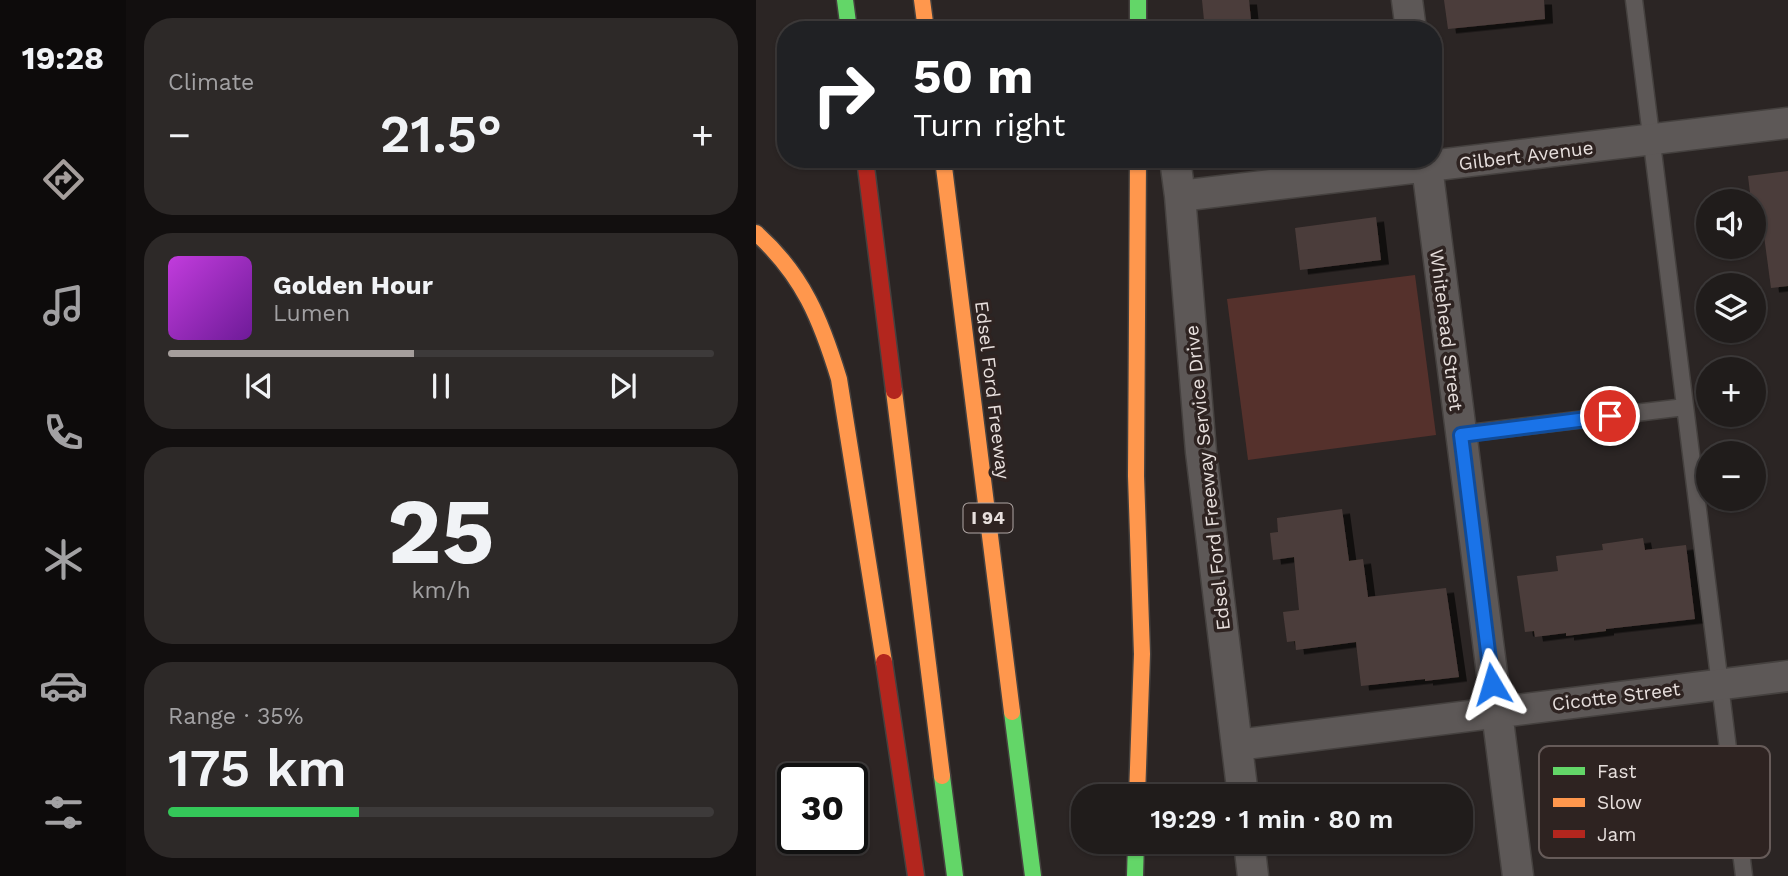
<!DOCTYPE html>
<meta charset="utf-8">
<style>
body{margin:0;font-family:"Work Sans",sans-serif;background:#2d2928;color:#f1f3f6;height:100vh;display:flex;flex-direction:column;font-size:26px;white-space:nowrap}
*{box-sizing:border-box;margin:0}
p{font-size:23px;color:#a2a1a3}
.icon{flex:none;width:38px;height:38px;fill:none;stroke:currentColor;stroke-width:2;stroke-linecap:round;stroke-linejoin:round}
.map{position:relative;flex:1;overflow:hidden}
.side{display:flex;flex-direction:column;gap:18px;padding:18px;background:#120f0f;width:630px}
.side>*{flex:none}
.banner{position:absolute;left:21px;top:21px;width:665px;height:147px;border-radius:28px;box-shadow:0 2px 5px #0004,0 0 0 2px #3d3a3a;background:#202124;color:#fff;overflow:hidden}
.tools{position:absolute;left:940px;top:189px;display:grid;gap:14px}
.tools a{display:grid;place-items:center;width:70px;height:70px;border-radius:50%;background:#201c1b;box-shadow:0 2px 5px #0004,0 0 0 2px #3d3a3a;font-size:35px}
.speed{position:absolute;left:21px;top:763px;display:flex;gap:14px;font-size:35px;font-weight:700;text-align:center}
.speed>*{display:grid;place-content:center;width:91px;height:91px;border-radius:50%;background:#201c1b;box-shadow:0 2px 5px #0004,0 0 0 2px #3d3a3a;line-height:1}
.speed .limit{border:4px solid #111;border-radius:10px;background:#fff;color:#111}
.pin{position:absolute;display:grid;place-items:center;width:60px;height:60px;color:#fff;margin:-30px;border:4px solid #fff;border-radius:50%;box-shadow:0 2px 7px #0007}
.me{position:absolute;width:77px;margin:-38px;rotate:353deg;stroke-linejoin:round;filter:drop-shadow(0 0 5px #0008)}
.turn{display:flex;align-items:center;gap:24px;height:147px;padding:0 21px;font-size:32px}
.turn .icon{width:91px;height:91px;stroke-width:2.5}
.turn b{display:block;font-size:49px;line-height:60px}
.big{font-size:52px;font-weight:600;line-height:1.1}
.side .card{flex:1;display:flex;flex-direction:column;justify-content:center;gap:10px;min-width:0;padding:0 24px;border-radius:28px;background:#2d2928}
.side .dial{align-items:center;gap:0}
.dial b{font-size:91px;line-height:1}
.song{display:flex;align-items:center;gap:21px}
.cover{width:84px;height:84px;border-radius:10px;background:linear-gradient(135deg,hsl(290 70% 55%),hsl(280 70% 35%))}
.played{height:7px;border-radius:4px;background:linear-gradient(90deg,#a59e9c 45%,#3d3a3a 45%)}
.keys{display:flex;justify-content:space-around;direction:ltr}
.heat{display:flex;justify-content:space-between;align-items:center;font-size:38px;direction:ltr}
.charge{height:10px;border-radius:5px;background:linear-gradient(90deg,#34c759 35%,#3d3a3a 0)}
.trip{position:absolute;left:315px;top:784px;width:402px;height:70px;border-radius:28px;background:#201c1b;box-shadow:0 2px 5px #0004,0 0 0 2px #3d3a3a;font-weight:600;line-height:70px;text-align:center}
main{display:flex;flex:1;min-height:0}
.tab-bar{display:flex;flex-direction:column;width:126px;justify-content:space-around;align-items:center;background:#0d0b0b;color:#a2a1a3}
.tab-bar .icon{width:49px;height:49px}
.tab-bar .on{color:#a59e9c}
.tab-bar b{font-size:32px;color:#f1f3f6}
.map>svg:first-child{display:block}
.green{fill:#55312c}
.building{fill:#4c3d3b;filter:url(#shadow)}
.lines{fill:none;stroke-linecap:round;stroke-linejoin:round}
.lane-casing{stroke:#45413f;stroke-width:19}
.street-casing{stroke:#45413f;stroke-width:33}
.fast-casing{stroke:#45413f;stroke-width:19}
.slow-casing{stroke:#45413f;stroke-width:19}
.jam-casing{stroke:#45413f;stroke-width:19}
.lane{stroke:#5d5857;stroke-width:16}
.street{stroke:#5d5857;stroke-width:30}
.fast{stroke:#63d668;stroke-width:16}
.slow{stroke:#ff974d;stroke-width:16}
.jam{stroke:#b3261e;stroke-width:16}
.route-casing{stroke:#114b97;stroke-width:18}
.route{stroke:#1a73e8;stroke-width:12}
.labels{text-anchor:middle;stroke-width:7;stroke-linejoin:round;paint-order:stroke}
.shield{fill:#2e2321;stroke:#b0a7a5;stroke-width:2}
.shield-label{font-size:18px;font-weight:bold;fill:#e7dfdd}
.street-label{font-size:19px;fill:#e7dfdd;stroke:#2e2321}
.key{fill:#2e2321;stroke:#665b59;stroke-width:2}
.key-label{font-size:19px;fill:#e7dfdd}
</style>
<main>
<nav class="tab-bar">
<b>19:28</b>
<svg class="icon on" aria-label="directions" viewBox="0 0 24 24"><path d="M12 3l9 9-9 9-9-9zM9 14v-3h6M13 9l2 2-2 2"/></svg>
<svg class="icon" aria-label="music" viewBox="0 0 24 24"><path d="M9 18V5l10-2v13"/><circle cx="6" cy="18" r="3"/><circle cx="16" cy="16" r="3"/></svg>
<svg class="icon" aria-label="phone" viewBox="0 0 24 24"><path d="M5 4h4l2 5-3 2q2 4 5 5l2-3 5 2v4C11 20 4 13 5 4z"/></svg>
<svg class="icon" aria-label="climate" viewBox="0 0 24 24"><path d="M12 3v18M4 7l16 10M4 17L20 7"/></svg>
<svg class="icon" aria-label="car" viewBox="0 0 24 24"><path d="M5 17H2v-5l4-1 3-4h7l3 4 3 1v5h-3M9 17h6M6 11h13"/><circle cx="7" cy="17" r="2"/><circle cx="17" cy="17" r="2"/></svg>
<svg class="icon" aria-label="filters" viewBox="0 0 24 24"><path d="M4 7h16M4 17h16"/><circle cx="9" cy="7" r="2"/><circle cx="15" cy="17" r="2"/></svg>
</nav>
<section class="side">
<div class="card"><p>Climate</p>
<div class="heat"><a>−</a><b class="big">21.5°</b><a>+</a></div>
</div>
<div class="card">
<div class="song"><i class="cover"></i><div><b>Golden Hour</b><p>Lumen</p></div></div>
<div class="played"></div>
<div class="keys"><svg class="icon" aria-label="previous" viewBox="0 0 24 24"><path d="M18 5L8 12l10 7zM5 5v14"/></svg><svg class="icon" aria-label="pause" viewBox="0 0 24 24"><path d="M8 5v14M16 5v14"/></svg><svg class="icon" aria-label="next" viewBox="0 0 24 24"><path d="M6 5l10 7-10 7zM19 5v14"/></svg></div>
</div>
<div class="card dial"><b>25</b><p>km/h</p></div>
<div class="card"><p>Range · 35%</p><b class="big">175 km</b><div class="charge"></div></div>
</section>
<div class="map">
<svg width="1032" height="876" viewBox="0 0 1032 876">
<defs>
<filter id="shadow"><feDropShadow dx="8" dy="4.5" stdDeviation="0" flood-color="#0009"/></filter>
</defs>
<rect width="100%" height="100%" fill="#2b2524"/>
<!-- green -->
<path class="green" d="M659 275 680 435 492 460 471 299Z"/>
<!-- building -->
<path class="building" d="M446 0H493L496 30H449Z
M688 0H788L789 19 692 29Z
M1032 171V286L1015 288 1005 213 998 214V201H995L992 176Z
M620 217 625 260 544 270 539 228Z
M586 509 593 561 607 559 612 597 690 588 703 677 669 681V679L605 686 600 642 540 650 539 641 531 642 527 612 543 610 538 557 517 560 514 533 522 532 521 518Z
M887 538 889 550 930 545 939 619 850 629V631L810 636V633L779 637 778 631 769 632 761 576 802 571 800 556 847 550 846 544Z"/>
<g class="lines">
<!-- lane casing -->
<g class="lane-casing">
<path id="lane" d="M878 0 988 876
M705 434 929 407"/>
</g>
<!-- street casing -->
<g class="street-casing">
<path id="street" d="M651 0 655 30
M419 159 424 196 445 452 487 796
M670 159 762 876
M424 196 1032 123
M481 745 1032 676
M493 842 497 876"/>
</g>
<!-- fast casing -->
<g class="fast-casing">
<path id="fast" d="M89 0 93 30
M382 0V30
M256 712 277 876
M186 776 199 876
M379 876 380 842"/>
</g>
<!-- slow casing -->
<g class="slow-casing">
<path id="slow" d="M166 0 170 30
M187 159 256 712
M0 233C47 275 65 320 83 379L128 662
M138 391 186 776
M381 796 386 654 380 476 382 159"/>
</g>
<!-- jam casing -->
<g class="jam-casing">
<path id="jam" d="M109 159 138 391
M128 662 160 876"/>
</g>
<!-- lane -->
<use href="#lane" class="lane"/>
<!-- street -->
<use href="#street" class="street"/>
<!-- fast -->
<use href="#fast" class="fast"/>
<!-- slow -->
<use href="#slow" class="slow"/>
<!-- jam -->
<use href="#jam" class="jam"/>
</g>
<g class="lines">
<!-- route casing -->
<g class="route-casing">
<path id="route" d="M736 684 705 435 854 416"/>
</g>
<!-- route -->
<use href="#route" class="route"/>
</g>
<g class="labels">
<!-- shield labels -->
<rect class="shield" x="207.5" y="503.5" width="49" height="29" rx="5"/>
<g class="shield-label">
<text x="232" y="524">I 94</text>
</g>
<!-- street labels -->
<g class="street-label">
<text transform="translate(770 155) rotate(-7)" y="7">Gilbert Avenue</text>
<text transform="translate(691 330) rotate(83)" y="7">Whitehead Street</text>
<text transform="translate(237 390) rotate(83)" y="7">Edsel Ford Freeway</text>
<text transform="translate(451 478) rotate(-96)" y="7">Edsel Ford Freeway Service Drive</text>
<text transform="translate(860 696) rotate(-7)" y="7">Cicotte Street</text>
</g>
</g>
<!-- legend -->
<rect x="783" y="746" width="231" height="112" rx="10" class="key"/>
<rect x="797" y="767" width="32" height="8" fill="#63d668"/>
<rect x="797" y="798" width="32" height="9" fill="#ff974d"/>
<rect x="797" y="830" width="32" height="8" fill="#b3261e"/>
<g class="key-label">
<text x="841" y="778">Fast</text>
<text x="841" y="809">Slow</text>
<text x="841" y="841">Jam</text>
</g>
</svg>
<div class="tools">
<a><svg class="icon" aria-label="sound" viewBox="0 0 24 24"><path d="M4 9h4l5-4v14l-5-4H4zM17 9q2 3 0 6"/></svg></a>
<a><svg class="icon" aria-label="layers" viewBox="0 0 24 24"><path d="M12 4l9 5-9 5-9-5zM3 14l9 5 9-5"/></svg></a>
<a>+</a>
<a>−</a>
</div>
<div class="speed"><div class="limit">30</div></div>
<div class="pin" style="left:854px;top:416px;background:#d93025"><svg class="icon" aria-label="arrive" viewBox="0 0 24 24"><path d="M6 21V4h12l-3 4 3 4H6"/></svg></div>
<svg class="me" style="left:736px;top:684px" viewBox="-20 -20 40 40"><path d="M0-17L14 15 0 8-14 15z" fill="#1a73e8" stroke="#fff" stroke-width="4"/></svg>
<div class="trip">19:29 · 1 min · 80 m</div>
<div class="banner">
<div class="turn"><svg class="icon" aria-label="right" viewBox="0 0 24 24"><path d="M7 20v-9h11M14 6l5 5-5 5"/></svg><div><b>50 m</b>Turn right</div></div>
</div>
</div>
</main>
